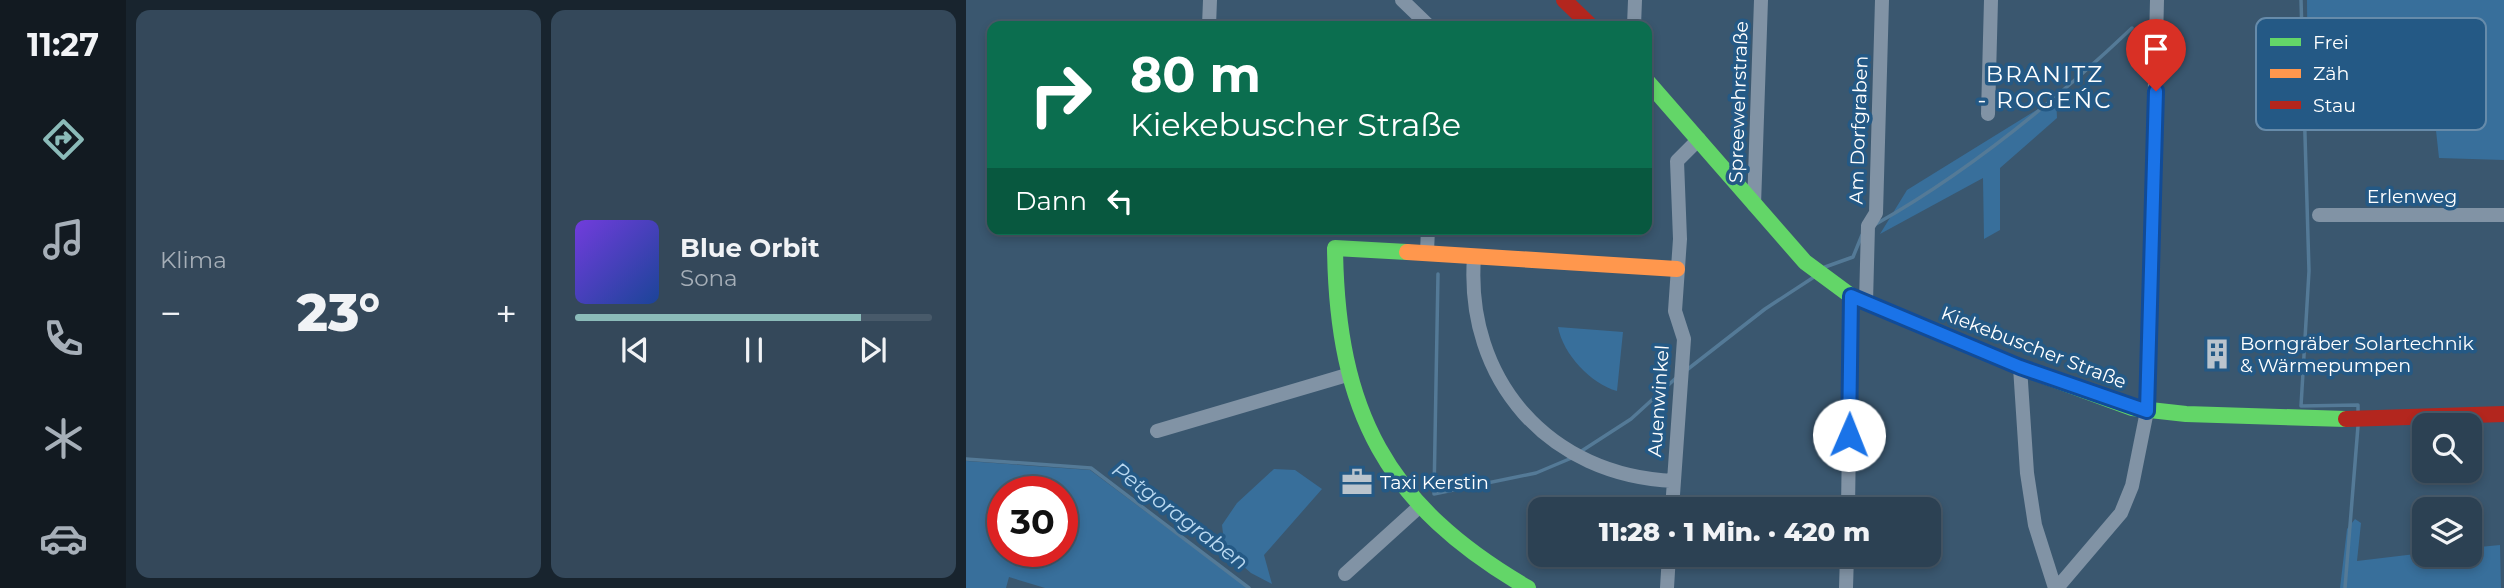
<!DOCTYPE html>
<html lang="de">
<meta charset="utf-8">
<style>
body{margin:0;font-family:Montserrat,sans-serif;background:#34485a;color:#f1f3f6;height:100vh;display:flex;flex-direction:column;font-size:26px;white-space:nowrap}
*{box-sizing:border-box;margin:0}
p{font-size:23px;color:#a6afb8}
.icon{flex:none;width:38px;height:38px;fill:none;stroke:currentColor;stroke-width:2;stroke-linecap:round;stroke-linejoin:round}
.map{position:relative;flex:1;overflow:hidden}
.side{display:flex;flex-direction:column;gap:10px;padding:10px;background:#18242e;width:840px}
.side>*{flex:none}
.guide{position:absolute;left:21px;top:21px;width:665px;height:214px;border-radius:14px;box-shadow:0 4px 10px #0003,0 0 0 2px #485a6a;background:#0b6e4f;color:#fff;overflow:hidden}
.tools{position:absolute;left:1446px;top:413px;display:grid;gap:14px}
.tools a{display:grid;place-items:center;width:70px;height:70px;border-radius:14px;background:#2c4153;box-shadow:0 4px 10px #0003,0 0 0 2px #485a6a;font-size:35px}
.speed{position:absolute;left:21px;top:476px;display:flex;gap:14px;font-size:35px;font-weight:700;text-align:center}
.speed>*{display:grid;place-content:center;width:91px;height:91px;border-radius:50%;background:#2c4153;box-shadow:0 4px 10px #0003,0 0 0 2px #485a6a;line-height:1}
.speed .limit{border:10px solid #d22;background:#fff;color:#111}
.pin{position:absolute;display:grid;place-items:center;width:60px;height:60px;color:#fff;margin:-72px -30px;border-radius:50% 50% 50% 0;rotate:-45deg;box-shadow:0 0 7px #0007}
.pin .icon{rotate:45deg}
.me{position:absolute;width:77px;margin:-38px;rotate:1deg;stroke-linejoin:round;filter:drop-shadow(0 0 5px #0008)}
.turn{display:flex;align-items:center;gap:24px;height:147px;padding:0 28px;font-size:32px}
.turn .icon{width:91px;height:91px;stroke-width:2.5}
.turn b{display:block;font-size:49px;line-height:60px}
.then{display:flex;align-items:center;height:66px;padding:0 28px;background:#0003;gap:14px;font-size:26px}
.big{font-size:52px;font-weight:800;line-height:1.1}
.side .widget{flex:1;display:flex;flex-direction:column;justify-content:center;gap:10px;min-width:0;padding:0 24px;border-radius:14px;background:#34485a}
.song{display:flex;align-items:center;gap:21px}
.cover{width:84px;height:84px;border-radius:10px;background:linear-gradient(135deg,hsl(260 70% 55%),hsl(220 70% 35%))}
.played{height:7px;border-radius:4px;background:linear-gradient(90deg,#8bbbb9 80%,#485a6a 80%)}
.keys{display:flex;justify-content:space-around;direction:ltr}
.heat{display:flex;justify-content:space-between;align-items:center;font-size:38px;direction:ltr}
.side .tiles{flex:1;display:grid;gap:10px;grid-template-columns:repeat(2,1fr)}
.trip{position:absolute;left:562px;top:497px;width:413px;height:70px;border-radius:14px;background:#2c4153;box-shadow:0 4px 10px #0003,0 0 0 2px #485a6a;font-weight:800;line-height:70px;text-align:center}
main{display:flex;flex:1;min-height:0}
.tab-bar{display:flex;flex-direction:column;width:126px;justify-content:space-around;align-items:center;background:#121a21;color:#a6afb8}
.tab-bar .icon{width:49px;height:49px}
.tab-bar .selected{color:#8bbbb9}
.tab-bar b{font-size:32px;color:#f1f3f6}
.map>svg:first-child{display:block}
.green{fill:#386f9b;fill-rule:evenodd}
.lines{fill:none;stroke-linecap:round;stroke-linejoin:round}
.stream{stroke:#547a97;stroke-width:3.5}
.street{stroke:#8193a5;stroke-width:14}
.fast{stroke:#63d668;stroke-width:16}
.slow{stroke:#ff974d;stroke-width:16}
.jam{stroke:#b3261e;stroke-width:16}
.route-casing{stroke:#114b97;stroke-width:18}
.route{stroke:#1a73e8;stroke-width:12}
.labels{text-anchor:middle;stroke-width:7;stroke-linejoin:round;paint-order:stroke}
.street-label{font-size:19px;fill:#fff;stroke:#245985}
.poi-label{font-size:19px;fill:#fff;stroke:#245985;text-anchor:start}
.water-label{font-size:21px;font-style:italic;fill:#b9d8f0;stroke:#245985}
.quarter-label{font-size:23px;letter-spacing:2px;fill:#fff;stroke:#245985}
.key{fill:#245985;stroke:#668baa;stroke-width:2}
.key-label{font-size:19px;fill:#fff}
</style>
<main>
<nav class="tab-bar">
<b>11:27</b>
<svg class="icon selected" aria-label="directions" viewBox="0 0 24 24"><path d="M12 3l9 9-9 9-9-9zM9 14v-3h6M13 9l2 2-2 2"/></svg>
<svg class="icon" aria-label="music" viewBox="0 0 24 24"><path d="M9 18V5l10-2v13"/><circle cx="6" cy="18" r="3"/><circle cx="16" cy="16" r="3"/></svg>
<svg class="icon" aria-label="phone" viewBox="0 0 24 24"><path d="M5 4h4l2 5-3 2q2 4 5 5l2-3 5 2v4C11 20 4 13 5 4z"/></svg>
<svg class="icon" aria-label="climate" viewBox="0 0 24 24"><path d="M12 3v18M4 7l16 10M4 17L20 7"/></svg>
<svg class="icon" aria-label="car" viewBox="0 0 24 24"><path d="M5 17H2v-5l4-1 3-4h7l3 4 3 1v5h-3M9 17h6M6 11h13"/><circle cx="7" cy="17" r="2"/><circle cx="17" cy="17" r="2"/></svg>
</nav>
<section class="side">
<div class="tiles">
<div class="widget"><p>Klima</p>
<div class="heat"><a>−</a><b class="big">23°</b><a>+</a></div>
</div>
<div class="widget">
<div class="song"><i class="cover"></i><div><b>Blue Orbit</b><p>Sona</p></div></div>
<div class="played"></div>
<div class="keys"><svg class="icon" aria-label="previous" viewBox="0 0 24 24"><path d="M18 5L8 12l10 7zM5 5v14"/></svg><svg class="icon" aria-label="pause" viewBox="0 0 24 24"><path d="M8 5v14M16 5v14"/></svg><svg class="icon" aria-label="next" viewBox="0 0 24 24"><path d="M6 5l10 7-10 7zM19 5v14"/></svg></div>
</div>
</div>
</section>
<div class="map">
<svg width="1538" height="588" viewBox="0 0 1538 588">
<rect width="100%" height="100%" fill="#3a576f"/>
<!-- green -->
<path class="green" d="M1341 0H1538V160L1473 158 1467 103 1342 106Z
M1090 98 1091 118 1034 168V230L1018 239 1017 178 914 234 941 190Z
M592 327 657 332 651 391C625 384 597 354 592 327Z
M0 461 124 470 282 588H79L43 577 40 588H0ZM37 492H96V551H37Z
M308 469 329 470 356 489 298 555 306 584 285 573 259 550 256 525 271 503Z
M1389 519 1395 523 1391 561 1458 553 1503 555V548L1534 545 1535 588H1374L1381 529Z"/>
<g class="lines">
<!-- stream -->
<path class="stream" d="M1335 0 1343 271 1335 406 1392 405V412
M910 224C1004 171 1088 102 1166 28
M859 267 887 257 896 235
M472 274 468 494 570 473 608 457
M722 369 799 309 848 277
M614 452 665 419 710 378
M0 459 125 468 283 588
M1379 588 1392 426"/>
<!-- street -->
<path class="street" d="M436 0 463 26
M243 26 244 0
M668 26 669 0
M1022 114 1025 0
M788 205 795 0
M1353 215H1538
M461 252 462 229
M508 257C499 380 583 476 708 481
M900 302 902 226 910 213 916 0
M1054 367 1061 473 1069 525 1089 588
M191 431 381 375
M706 509 718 339 709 311 714 239 711 161 733 139
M882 509 885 296
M379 574 454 506
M701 588 703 555
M880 588 881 555
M1091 588 1155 513 1166 486 1181 411 1191 0"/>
<!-- fast -->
<path class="fast" d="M681 81 839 262 885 296 1054 367 1166 408 1220 414 1380 419
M441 252 369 248C371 411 420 506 562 588"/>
<!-- slow -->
<path class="slow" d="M441 252 711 269"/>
<!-- jam -->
<path class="jam" d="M598 0 625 26
M1380 419 1538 414"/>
</g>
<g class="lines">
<!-- route casing -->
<g class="route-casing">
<path id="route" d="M883 435 885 296 1054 367 1181 411 1190 91"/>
</g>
<!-- route -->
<use href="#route" class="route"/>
</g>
<!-- icons -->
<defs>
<g id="building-bare" transform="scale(2.415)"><path d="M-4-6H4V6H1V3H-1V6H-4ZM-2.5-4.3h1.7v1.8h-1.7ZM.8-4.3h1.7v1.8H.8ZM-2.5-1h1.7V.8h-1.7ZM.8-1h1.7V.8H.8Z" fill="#bac4cd" stroke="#245985" stroke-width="2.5" paint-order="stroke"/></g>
<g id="office-bare" transform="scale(2.415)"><path d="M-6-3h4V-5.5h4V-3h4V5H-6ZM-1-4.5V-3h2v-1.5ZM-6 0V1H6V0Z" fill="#bac4cd" stroke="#245985" stroke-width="2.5" paint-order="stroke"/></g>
</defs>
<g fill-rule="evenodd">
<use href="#building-bare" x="1251" y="354"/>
<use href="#office-bare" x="391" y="482"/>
</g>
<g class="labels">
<!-- street labels -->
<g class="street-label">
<text transform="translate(772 102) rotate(-88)" y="7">Spreewehrstraße</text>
<text transform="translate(892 130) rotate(-88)" y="7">Am Dorfgraben</text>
<text x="1446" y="203">Erlenweg</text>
<text transform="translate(1068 347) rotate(21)" y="7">Kiekebuscher Straße</text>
<text transform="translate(692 401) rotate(-86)" y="7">Auenwinkel</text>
</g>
<!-- poi labels -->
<g class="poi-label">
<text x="1274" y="350">Borngräber Solartechnik<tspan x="1274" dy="22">&amp; Wärmepumpen</tspan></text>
<text x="414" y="489">Taxi Kerstin</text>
</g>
<!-- water labels -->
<g class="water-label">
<text transform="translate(214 516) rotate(37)" y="7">Petgoragraben</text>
</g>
<!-- quarter labels -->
<g class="quarter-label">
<text x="1079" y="82">BRANITZ<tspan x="1079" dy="26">- ROGEŃC</tspan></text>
</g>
</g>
<!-- legend -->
<rect x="1290" y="18" width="230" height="112" rx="10" class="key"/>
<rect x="1304" y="38" width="31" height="8" fill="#63d668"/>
<rect x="1304" y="69" width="31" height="9" fill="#ff974d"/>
<rect x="1304" y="101" width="31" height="8" fill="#b3261e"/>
<g class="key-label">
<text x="1347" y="49">Frei</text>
<text x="1347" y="80">Zäh</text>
<text x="1347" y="112">Stau</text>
</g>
</svg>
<div class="tools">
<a><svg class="icon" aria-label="search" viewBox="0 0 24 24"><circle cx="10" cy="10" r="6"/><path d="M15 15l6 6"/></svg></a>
<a><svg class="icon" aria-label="layers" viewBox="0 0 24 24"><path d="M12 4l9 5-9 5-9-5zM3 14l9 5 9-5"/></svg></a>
</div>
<div class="speed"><div class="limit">30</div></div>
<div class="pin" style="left:1190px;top:91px;background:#d93025"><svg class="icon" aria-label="arrive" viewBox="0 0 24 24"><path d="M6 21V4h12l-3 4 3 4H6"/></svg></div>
<svg class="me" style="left:883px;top:435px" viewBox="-20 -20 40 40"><circle r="19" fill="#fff"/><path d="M0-13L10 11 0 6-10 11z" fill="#1a73e8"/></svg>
<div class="trip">11:28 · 1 Min. · 420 m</div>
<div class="guide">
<div class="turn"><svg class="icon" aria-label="right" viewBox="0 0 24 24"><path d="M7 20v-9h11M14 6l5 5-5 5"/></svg><div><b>80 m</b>Kiekebuscher Straße</div></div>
<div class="then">Dann<svg class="icon" aria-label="left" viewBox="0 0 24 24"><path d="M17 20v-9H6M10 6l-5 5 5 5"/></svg></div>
</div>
</div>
</main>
